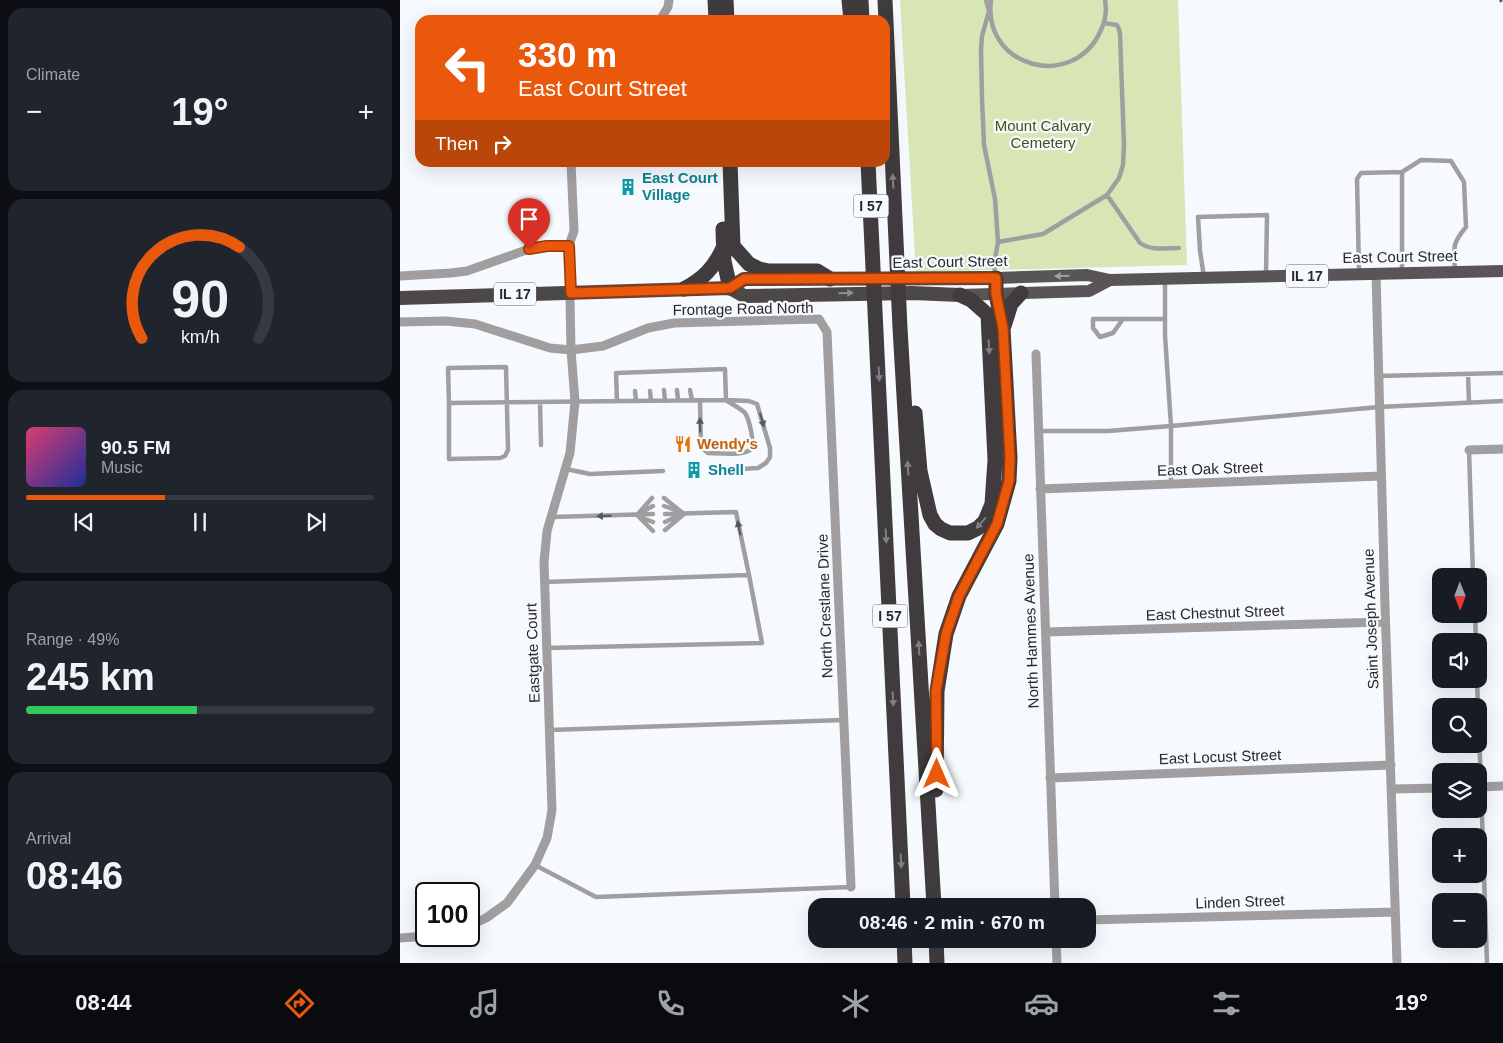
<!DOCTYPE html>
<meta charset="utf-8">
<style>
body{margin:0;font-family:Arial,sans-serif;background:#20242c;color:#f1f3f6;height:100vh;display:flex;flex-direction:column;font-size:19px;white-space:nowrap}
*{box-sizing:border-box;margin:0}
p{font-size:16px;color:#9ea1a6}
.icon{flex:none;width:28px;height:28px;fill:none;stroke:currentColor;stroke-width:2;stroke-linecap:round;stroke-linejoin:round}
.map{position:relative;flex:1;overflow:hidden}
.sheet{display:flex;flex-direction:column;gap:8px;padding:8px;background:#0d0f14;width:400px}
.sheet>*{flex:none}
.banner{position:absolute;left:15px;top:15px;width:475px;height:152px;border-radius:15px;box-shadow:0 5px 20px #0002;background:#ea580c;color:#fff;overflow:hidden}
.needle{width:32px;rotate:179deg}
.fabs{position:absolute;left:1032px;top:568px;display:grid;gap:10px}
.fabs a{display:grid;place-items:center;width:55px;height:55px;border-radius:10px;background:#171b24;box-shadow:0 5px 20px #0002;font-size:25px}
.speed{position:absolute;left:15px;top:882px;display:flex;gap:10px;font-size:25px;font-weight:700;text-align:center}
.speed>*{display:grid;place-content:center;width:65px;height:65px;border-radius:50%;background:#171b24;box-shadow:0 5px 20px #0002;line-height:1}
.speed .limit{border:2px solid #111;border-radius:8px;background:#fff;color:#111}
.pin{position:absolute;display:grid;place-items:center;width:42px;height:42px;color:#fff;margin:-51px -21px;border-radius:50% 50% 50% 0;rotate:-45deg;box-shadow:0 0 5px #0007}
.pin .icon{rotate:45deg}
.me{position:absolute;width:55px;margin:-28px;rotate:0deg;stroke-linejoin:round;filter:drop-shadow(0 0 4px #0008)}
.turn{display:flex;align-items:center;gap:18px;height:105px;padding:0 20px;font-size:22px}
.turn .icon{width:65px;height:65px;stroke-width:2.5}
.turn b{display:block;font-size:35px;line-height:42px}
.then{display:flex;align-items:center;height:48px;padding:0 20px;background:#0003;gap:10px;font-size:19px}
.big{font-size:38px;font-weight:800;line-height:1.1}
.sheet .widget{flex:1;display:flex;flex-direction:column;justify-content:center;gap:8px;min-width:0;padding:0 18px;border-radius:15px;background:#20242c}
.sheet .dial{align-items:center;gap:0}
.dial svg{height:130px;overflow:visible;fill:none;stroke:#363941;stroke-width:7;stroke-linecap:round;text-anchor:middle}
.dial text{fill:#f1f3f6;stroke:none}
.song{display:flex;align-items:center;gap:15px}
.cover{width:60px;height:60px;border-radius:8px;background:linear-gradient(135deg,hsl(340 70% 55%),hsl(230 70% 35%))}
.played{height:5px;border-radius:2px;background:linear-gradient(90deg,#ea580c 40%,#363941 40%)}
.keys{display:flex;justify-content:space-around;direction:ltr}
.heat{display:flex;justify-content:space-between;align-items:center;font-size:28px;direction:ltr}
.charge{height:8px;border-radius:4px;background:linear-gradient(90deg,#34c759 49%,#363941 0)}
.trip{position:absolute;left:408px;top:898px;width:288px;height:50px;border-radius:15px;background:#171b24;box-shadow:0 5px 20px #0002;font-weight:800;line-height:50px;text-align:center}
.menu{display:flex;height:80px;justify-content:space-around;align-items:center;background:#090b0e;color:#9ea1a6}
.menu .icon{width:35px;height:35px}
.menu .selected{color:#ea580c}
.menu b{font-size:22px;color:#f1f3f6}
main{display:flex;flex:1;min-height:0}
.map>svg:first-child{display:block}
.green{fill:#d8e6b6}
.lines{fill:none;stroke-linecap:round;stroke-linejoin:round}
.service{stroke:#a09e9f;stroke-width:4.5}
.minor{stroke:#a09e9f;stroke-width:9}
.primary{stroke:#595455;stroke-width:12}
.trunk{stroke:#4c4848;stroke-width:14}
.motorway{stroke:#403b3c;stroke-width:15}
.rail{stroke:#555859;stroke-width:3;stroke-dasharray:2.5 5;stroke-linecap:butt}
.oneway{fill:#807e80}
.oneway2{fill:#a09ea1}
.oneway3{fill:#908f90}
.oneway4{fill:#575859}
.route-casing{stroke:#983908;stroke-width:12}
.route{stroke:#ea580c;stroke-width:9}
.labels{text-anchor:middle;stroke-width:4.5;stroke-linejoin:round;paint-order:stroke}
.shield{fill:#f6f9fd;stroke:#656769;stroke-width:1}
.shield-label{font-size:14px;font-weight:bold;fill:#27292a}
.park-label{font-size:15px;fill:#455217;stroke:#f6f9fd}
.culture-label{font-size:15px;font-weight:bold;fill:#0d838f;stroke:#f6f9fd;text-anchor:start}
.street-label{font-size:15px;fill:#27292a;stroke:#f6f9fd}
.food-label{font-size:15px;font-weight:bold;fill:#c56008;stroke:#f6f9fd;text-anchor:start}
</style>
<main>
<section class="sheet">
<div class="widget"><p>Climate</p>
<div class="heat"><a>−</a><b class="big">19°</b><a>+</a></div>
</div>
<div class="widget dial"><svg viewBox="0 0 100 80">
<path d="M14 69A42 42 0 1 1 86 69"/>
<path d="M14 69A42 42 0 0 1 74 13" stroke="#ea580c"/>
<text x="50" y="56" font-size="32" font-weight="700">90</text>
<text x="50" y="72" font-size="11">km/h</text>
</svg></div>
<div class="widget">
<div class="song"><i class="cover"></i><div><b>90.5 FM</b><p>Music</p></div></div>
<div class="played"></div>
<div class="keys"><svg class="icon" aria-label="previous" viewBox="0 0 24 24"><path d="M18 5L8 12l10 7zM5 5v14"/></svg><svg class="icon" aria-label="pause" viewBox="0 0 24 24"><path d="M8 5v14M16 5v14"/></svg><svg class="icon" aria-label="next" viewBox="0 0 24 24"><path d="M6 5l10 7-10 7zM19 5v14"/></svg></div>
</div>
<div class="widget"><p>Range · 49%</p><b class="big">245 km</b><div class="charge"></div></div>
<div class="widget"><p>Arrival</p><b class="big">08:46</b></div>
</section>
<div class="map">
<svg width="1103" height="963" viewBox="0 0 1103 963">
<rect width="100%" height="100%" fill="#f6f9fd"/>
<!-- green -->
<path class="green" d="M500 0H778L787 265 516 272Z"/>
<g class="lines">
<!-- service -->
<path class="service" d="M586 0 589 11 582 36 581 50 582 98 584 145 595 199 598 242 594 265 595 276
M591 0C582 68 674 92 701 30 705 21 707 10 705 0
M707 195 740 243C752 251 765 248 779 248
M598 242 643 234 707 195 719 178 723 165 724 145 720 34 719 29 717 25 704 23
M1002 271V172L1021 160 1051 161 1064 182 1066 227C1051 245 1054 248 1055 271
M959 272 957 179 961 173 1002 172
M804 277 800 251 798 217 867 215 866 275
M723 319 713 333 700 337 693 328V319H765
M1068 374 1069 403
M978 376 1103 373
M264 390 265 401
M277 390 278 400
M290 390 292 400
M235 391 236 401
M250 391 251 401
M300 400 301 447 308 453C317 453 343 456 350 450 356 445 349 419 345 413 340 408 331 404 326 400
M140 402 141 445
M49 403 48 368 106 367 108 450 105 456 100 458 49 459V403C141 402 233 401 326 400L325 369 216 373 217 401
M638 431H708L771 426 765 335V280
M1069 450 1073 576
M166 469 190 474 263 471
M324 470 358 468 366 463 370 457V448L357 404 349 401 327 400
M771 484V426L979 407 1103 401
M264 498 284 514
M264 506 278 511
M240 513 253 506
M265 514 336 512 349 575
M237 515 252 498
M237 515 253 531
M152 517 253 514
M240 517 253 522
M265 522 280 515
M265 530 284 514
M145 582 349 575 362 643 147 648
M1075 614 1076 641
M1077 679 1078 706
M1079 729 1087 963
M150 730 444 720
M135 865 196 897 451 887"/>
<!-- minor -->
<path class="minor" d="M260 20 268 7 269 0
M976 274C981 504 989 733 997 963
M0 276 51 273 67 271 129 249 147 246 169 245
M0 322 46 321 75 324 150 348 171 350 203 346 248 328 274 323 419 319 427 332 451 887
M636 354 655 906
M1069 450 1103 449
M640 489 981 476
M646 632 984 622
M650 778 991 765
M1079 787 1103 786
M992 789 1041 788
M686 920 995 912
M69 926 86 918 107 903 135 865 147 838 152 810 144 562 147 531 170 453 175 402 171 350 169 245 174 231 171 162
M0 938 26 936
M656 939 657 963"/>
<!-- primary -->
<path class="primary" d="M596 278 687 275 710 280 1103 271
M560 295 689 291 710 280"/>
<!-- trunk -->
<path class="trunk" d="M330 288 344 296 512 293 560 295
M0 298 330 288 344 279 596 278"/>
<!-- motorway -->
<path class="motorway" d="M315 0 316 20
M326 0 327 20
M449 0 451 20
M461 0 462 20
M485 0 500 328 534 906
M330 162 333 246 349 264 359 269 369 271H417L430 279
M468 162 503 906
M323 229 324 261 330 288
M284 289C303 279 314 268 323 248
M604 326 611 304 621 293
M515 413 520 471 530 515 535 524 541 529 550 533H568L578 528 585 521 592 504 595 460 588 315 571 300 560 295
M536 790 537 691 546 634 559 596 597 524 609 481 610 458 603 328 596 294V278
M504 939 505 963
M536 939 537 963"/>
<!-- rail -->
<path class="rail" d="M1100 0 1103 3"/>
</g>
<!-- one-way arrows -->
<defs><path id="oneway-solid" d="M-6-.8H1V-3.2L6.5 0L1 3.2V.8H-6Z" transform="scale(1.25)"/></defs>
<g class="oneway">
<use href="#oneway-solid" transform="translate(493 181) rotate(-93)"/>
<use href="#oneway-solid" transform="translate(589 347) rotate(87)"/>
<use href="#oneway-solid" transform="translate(479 374) rotate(87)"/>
<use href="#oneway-solid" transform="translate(508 468) rotate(-93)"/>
<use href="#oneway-solid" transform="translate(581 523) rotate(132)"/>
<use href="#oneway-solid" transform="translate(486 536) rotate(87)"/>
<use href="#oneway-solid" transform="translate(519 648) rotate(-93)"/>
<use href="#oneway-solid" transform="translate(493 699) rotate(87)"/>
<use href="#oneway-solid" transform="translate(501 861) rotate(87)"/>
</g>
<use class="oneway2" href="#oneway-solid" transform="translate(662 276) rotate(179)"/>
<use class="oneway3" href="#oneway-solid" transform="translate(446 293) rotate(-1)"/>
<g class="oneway4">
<use href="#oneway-solid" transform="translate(362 420) rotate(73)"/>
<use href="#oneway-solid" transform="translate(300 425) rotate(-91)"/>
<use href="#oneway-solid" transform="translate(204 516) rotate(178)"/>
<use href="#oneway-solid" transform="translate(339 528) rotate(-102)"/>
</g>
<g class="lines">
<!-- route casing -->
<g class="route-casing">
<path id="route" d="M129 249 147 246H169L171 293 330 288 344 279 596 278V294L603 328 610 458 609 481 597 524 559 596 546 634 536 691 537 774"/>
</g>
<!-- route -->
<use href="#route" class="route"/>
</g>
<!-- icons -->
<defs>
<g id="building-bare" transform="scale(1.35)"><path d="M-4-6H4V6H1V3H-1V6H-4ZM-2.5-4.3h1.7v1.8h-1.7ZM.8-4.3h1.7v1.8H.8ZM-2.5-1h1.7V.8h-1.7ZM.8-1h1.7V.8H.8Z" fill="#0f9aa8" stroke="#f6f9fd" stroke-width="2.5" paint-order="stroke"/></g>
<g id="restaurant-bare" transform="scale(1.35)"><path d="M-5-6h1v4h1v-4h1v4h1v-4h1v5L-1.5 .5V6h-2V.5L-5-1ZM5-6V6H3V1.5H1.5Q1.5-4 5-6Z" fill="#e8710a" stroke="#f6f9fd" stroke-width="2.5" paint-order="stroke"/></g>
</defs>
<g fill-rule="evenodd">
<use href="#building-bare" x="228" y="187"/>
<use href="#restaurant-bare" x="283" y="444"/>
<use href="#building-bare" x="294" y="470"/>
</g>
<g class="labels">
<!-- shield labels -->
<g class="shield">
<rect x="453.5" y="194.5" width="35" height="23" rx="4"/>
<rect x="886" y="264.5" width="42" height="23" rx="4"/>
<rect x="94" y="282.5" width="42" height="23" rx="4"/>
<rect x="472.5" y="604.5" width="35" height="23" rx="4"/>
</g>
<g class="shield-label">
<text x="471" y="211">I 57</text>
<text x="907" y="281">IL 17</text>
<text x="115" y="299">IL 17</text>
<text x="490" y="621">I 57</text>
</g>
<!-- park labels -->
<g class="park-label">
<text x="643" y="131">Mount Calvary<tspan x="643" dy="17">Cemetery</tspan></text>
</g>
<!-- culture labels -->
<g class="culture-label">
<text x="242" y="183">East Court<tspan x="242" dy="17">Village</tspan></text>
<text x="308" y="475">Shell</text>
</g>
<!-- street labels -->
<g class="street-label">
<text transform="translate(1000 257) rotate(-1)" y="5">East Court Street</text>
<text transform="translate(550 262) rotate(-1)" y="5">East Court Street</text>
<text transform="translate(343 309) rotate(-1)" y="5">Frontage Road North</text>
<text transform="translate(810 469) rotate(-2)" y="5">East Oak Street</text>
<text transform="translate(425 606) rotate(-92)" y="5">North Crestlane Drive</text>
<text transform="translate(815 613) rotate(-2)" y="5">East Chestnut Street</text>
<text transform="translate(971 619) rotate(-92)" y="5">Saint Joseph Avenue</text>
<text transform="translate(631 631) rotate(-92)" y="5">North Hammes Avenue</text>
<text transform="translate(133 653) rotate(-92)" y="5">Eastgate Court</text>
<text transform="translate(820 757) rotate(-2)" y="5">East Locust Street</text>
<text transform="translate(840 902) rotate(-2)" y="5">Linden Street</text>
</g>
<!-- food labels -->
<g class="food-label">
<text x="297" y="449">Wendy's</text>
</g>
</g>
</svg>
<div class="fabs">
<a><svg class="needle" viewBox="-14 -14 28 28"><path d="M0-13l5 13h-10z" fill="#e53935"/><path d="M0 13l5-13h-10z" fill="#9ea1a6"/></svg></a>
<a><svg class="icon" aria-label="sound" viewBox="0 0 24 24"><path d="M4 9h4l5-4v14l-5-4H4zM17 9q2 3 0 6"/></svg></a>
<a><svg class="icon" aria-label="search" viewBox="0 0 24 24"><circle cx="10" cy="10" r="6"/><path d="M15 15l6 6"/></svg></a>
<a><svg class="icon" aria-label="layers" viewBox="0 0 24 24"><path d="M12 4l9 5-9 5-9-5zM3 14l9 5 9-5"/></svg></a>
<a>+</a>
<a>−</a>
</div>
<div class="speed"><div class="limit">100</div></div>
<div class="pin" style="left:129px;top:249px;background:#d93025"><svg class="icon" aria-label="arrive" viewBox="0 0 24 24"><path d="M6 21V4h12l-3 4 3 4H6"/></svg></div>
<svg class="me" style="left:537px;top:774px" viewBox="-20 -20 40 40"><path d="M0-17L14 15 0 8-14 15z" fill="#ea580c" stroke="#fff" stroke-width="4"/></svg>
<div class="trip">08:46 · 2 min · 670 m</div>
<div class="banner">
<div class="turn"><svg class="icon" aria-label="left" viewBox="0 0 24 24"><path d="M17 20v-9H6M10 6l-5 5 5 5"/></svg><div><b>330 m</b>East Court Street</div></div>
<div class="then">Then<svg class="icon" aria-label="right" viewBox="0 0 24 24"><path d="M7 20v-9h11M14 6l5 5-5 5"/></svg></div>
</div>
</div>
</main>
<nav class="menu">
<b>08:44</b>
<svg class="icon selected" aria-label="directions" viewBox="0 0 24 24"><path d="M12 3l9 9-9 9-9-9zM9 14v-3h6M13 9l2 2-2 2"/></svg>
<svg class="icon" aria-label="music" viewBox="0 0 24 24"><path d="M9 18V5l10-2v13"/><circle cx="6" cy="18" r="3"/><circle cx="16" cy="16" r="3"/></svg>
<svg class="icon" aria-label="phone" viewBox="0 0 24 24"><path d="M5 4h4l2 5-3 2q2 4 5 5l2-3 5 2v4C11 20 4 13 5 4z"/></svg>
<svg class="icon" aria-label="climate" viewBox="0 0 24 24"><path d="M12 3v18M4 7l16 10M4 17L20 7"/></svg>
<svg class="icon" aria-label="car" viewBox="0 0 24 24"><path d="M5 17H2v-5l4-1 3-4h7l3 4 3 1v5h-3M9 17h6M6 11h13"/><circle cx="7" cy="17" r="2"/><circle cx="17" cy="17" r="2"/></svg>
<svg class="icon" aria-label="filters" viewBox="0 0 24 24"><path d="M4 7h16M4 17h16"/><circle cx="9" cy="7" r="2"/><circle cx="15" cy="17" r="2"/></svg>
<b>19°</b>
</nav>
